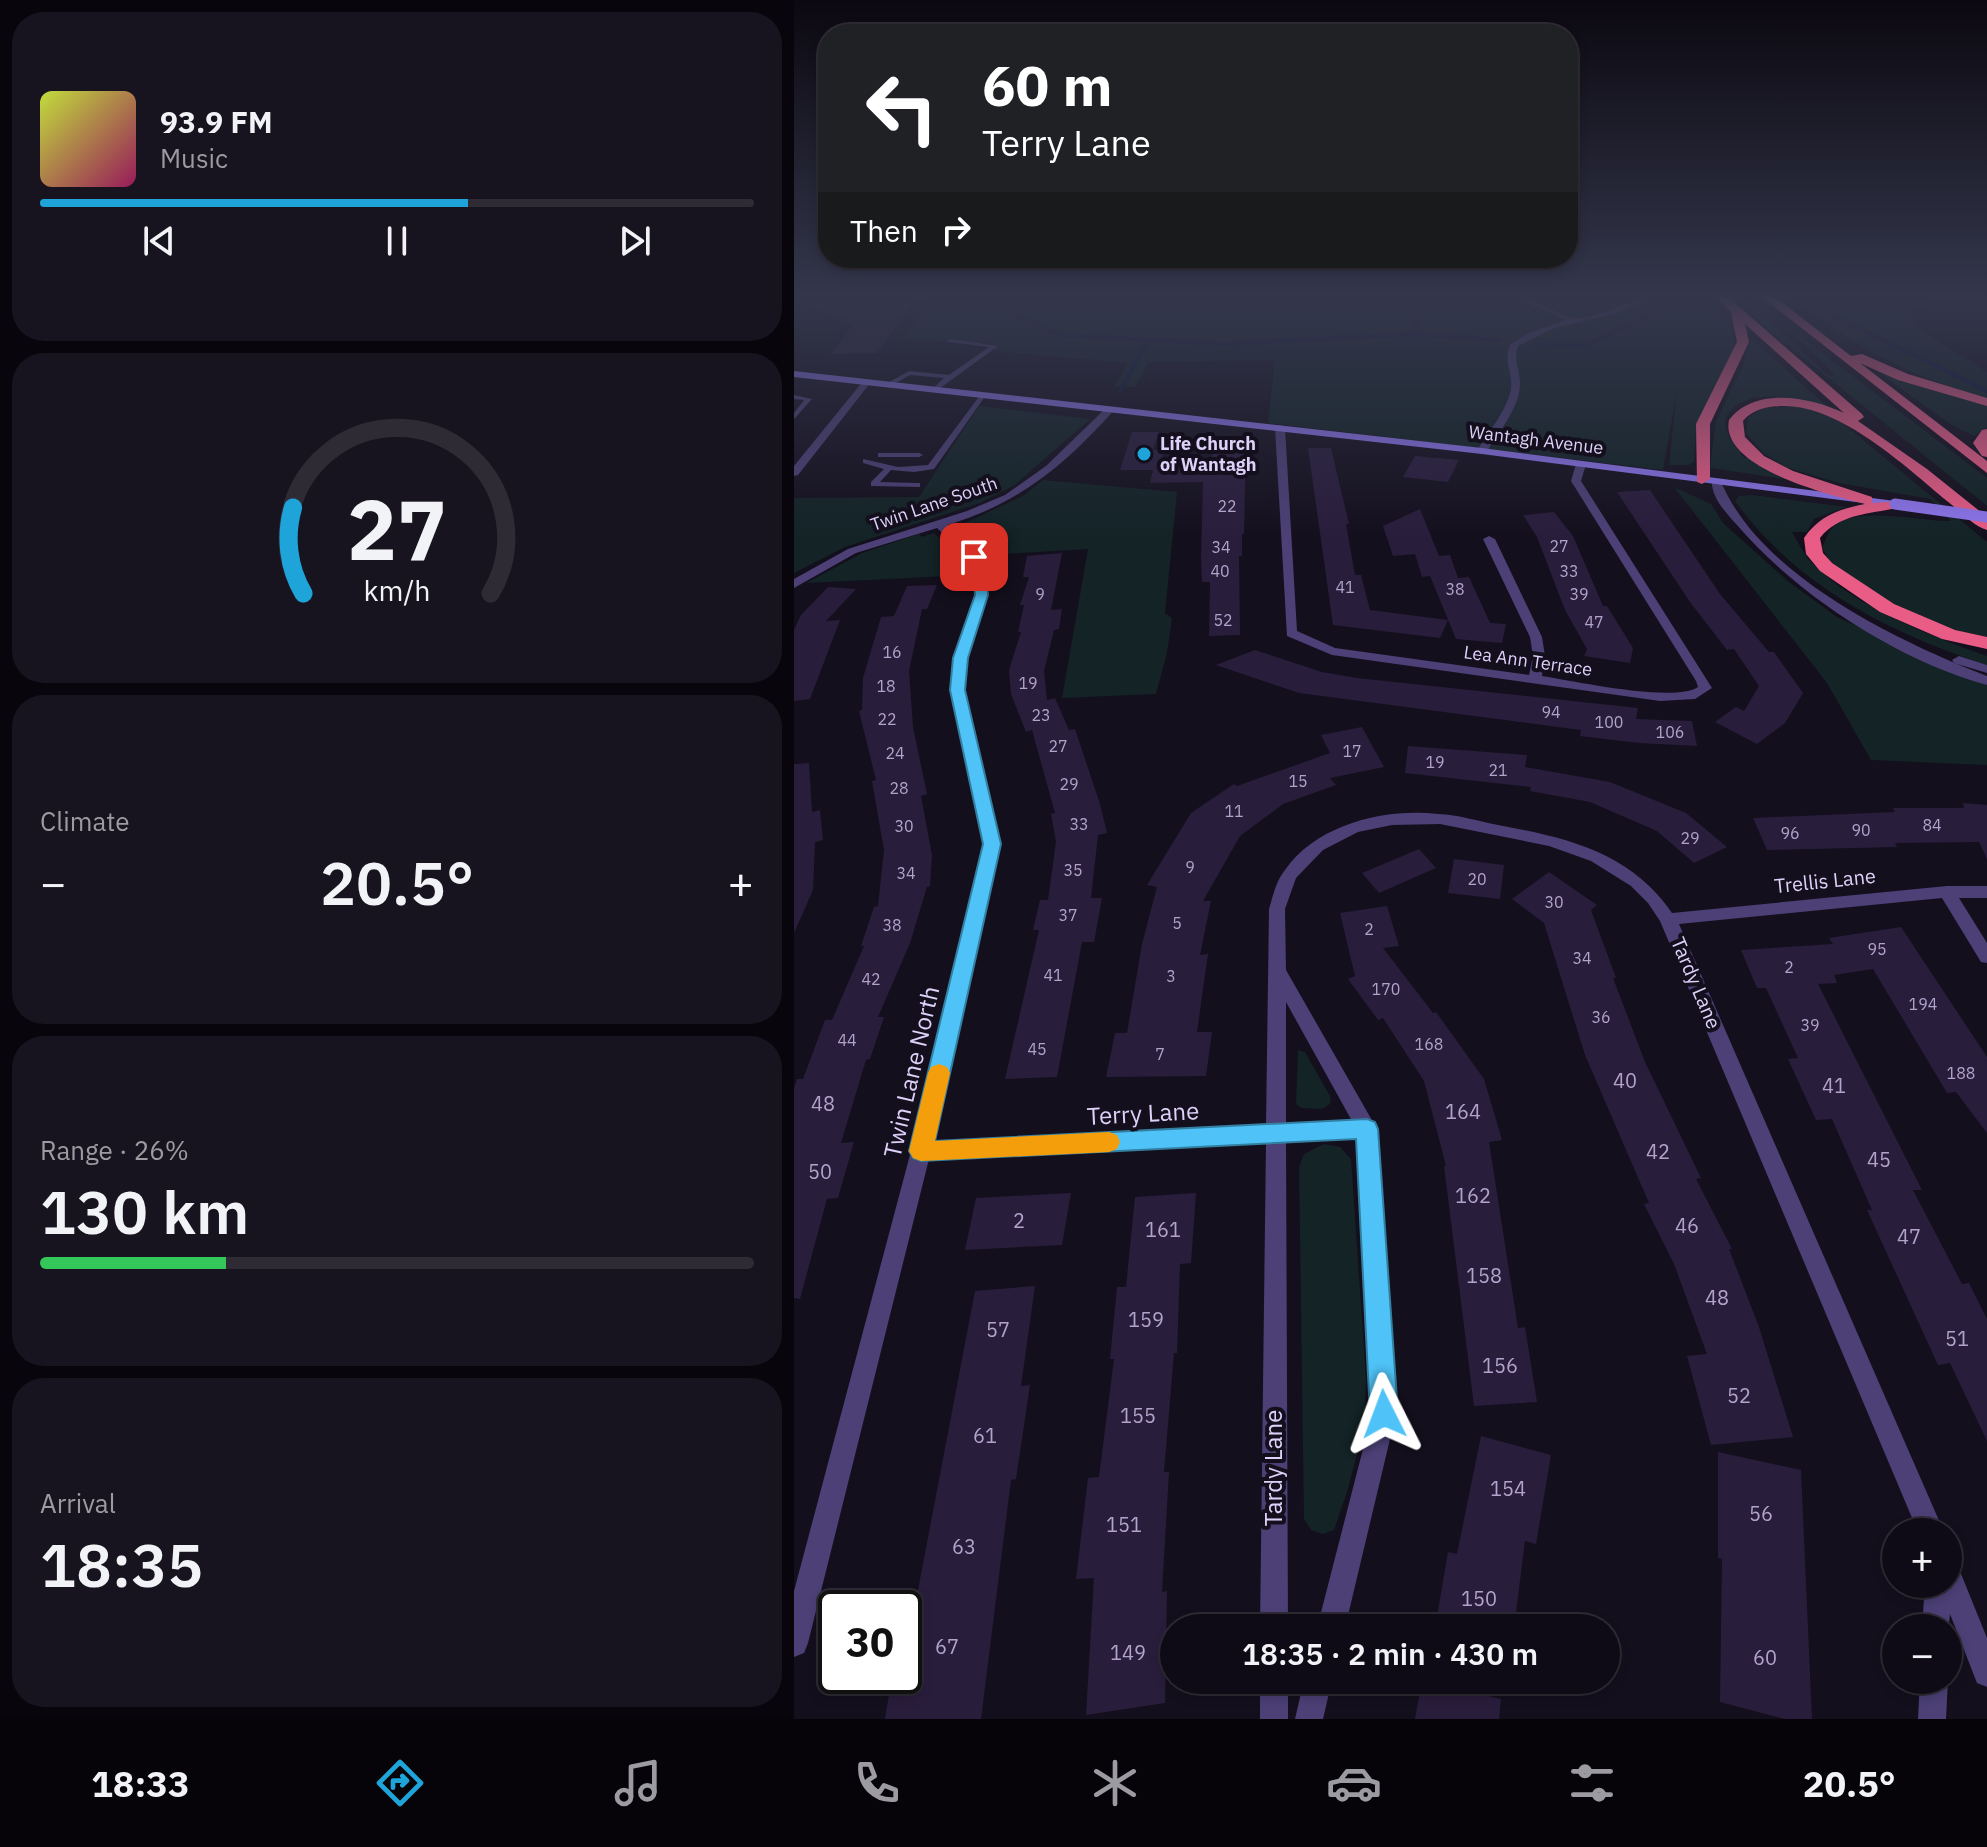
<!DOCTYPE html>
<meta charset="utf-8">
<style>
body{margin:0;font-family:"IBM Plex Sans",sans-serif;background:#18141f;color:#f1f3f6;height:100vh;display:flex;flex-direction:column;font-size:30px;white-space:nowrap}
*{box-sizing:border-box;margin:0}
p{font-size:26px;color:#9b9ba1}
.icon{flex:none;width:44px;height:44px;fill:none;stroke:currentColor;stroke-width:2;stroke-linecap:round;stroke-linejoin:round}
.map{position:relative;flex:1;overflow:hidden}
.sheet{display:flex;flex-direction:column;gap:12px;padding:12px;background:#08060c;width:794px}
.sheet>*{flex:none}
.top-card{position:absolute;left:24px;top:24px;width:760px;height:244px;border-radius:32px;box-shadow:0 4px 12px #0003,0 0 0 2px #2f2b35;background:#202124;color:#fff;overflow:hidden}
.fabs{position:absolute;left:1088px;top:1518px;display:grid;gap:16px}
.fabs a{display:grid;place-items:center;width:80px;height:80px;border-radius:50%;background:#0f0b16;box-shadow:0 4px 12px #0003,0 0 0 2px #2f2b35;font-size:40px}
.speed{position:absolute;left:24px;top:1590px;display:flex;gap:16px;font-size:40px;font-weight:700;text-align:center}
.speed>*{display:grid;place-content:center;width:104px;height:104px;border-radius:50%;background:#0f0b16;box-shadow:0 4px 12px #0003,0 0 0 2px #2f2b35;line-height:1}
.speed .limit{border:4px solid #111;border-radius:12px;background:#fff;color:#111}
.pin{position:absolute;display:grid;place-items:center;width:68px;height:68px;color:#fff;margin:-34px;border-radius:16px;box-shadow:0 4px 12px #0006}
.me{position:absolute;width:88px;margin:-44px;rotate:357deg;stroke-linejoin:round;filter:drop-shadow(0 0 6px #0008)}
.turn{display:flex;align-items:center;gap:28px;height:168px;padding:0 32px;font-size:36px}
.turn .icon{width:104px;height:104px;stroke-width:2.5}
.turn b{display:block;font-size:56px;line-height:68px}
.then{display:flex;align-items:center;height:76px;padding:0 32px;background:#0003;gap:16px;font-size:30px}
.big{font-size:60px;font-weight:600;line-height:1.1}
.sheet .tile{flex:1;display:flex;flex-direction:column;justify-content:center;gap:12px;min-width:0;padding:0 28px;border-radius:32px;background:#18141f}
.sheet .dial{align-items:center;gap:0}
.dial svg{height:208px;overflow:visible;fill:none;stroke:#2f2b35;stroke-width:7;stroke-linecap:round;text-anchor:middle}
.dial text{fill:#f1f3f6;stroke:none}
.song{display:flex;align-items:center;gap:24px}
.cover{width:96px;height:96px;border-radius:12px;background:linear-gradient(135deg,hsl(70 70% 55%),hsl(330 70% 35%))}
.played{height:8px;border-radius:4px;background:linear-gradient(90deg,#1ea4d8 60%,#2f2b35 60%)}
.keys{display:flex;justify-content:space-around;direction:ltr}
.heat{display:flex;justify-content:space-between;align-items:center;font-size:44px;direction:ltr}
.charge{height:12px;border-radius:6px;background:linear-gradient(90deg,#34c759 26%,#2f2b35 0)}
.trip{position:absolute;left:366px;top:1614px;width:460px;height:80px;border-radius:40px;background:#0f0b16;box-shadow:0 4px 12px #0003,0 0 0 2px #2f2b35;font-weight:600;line-height:80px;text-align:center}
.dock{display:flex;height:128px;justify-content:space-around;align-items:center;background:#060409;color:#9b9ba1}
.dock .icon{width:56px;height:56px}
.dock .active{color:#1ea4d8}
.dock b{font-size:36px;color:#f1f3f6}
main{display:flex;flex:1;min-height:0}
.map>svg:first-child{display:block}
.green{fill:#132326}
.lines{fill:none;stroke-linecap:round;stroke-linejoin:round}
.stream{stroke:#0f1636;stroke-width:4}
.building{fill:#291d3c}
.service{fill:#4c4076;fill-rule:evenodd}
.minor{fill:#4c4076;fill-rule:evenodd}
.secondary{fill:#8d75ec;fill-rule:evenodd}
.motorway{fill:#e95c86;fill-rule:evenodd}
.secondary-bridge{stroke:#8d75ec;stroke-width:11}
.route{fill:#4fc3f7;stroke:#337fa1;stroke-width:2}
.slow{fill:#f59e0b}
.poi-dot{fill:#1ea4d8;stroke:#140f1d;stroke-width:3}
.labels{text-anchor:middle;stroke-width:8;stroke-linejoin:round;paint-order:stroke}
.number-label{font-size:16px;fill:#b0a4ca}
.far-street-label{font-size:18px;fill:#ddd1f9;stroke:#140f1d}
.far-poi-label{font-size:18px;font-weight:bold;fill:#ddd1f9;stroke:#140f1d;text-anchor:start}
.street-label{font-size:20px;fill:#ddd1f9;stroke:#140f1d}
.near-number-label{font-size:20px;fill:#b0a4ca}
.near-street-label{font-size:24px;fill:#ddd1f9;stroke:#140f1d}
</style>
<main>
<section class="sheet">
<div class="tile">
<div class="song"><i class="cover"></i><div><b>93.9 FM</b><p>Music</p></div></div>
<div class="played"></div>
<div class="keys"><svg class="icon" aria-label="previous" viewBox="0 0 24 24"><path d="M18 5L8 12l10 7zM5 5v14"/></svg><svg class="icon" aria-label="pause" viewBox="0 0 24 24"><path d="M8 5v14M16 5v14"/></svg><svg class="icon" aria-label="next" viewBox="0 0 24 24"><path d="M6 5l10 7-10 7zM19 5v14"/></svg></div>
</div>
<div class="tile dial"><svg viewBox="0 0 100 80">
<path d="M14 69A42 42 0 1 1 86 69"/>
<path d="M14 69A42 42 0 0 1 10 36" stroke="#1ea4d8"/>
<text x="50" y="56" font-size="32" font-weight="700">27</text>
<text x="50" y="72" font-size="11">km/h</text>
</svg></div>
<div class="tile"><p>Climate</p>
<div class="heat"><a>−</a><b class="big">20.5°</b><a>+</a></div>
</div>
<div class="tile"><p>Range · 26%</p><b class="big">130 km</b><div class="charge"></div></div>
<div class="tile"><p>Arrival</p><b class="big">18:35</b></div>
</section>
<div class="map">
<svg width="1193" height="1719" viewBox="0 0 1193 1719">
<rect width="100%" height="100%" fill="#140f1d"/>
<!-- green -->
<path class="green" d="M139 297H915L939 331 941 351 902 428 900 462 895 465H875L883 391 869 470 474 423 481 360 355 362 341 387H320L334 363 201 351 199 344 110 339Z
M944 297H949L1035 376H1042L994 327 1193 478V506L974 329Z
M996 297H1137L1130 300 1135 302 1116 315 1121 327 1193 372V398C1115 377 1060 346 996 297Z
M957 339 1034 407C1005 399 962 387 938 409 932 415 929 423 933 432 936 441 945 450 950 458H958L998 480 916 468 922 421 949 366Z
M1083 371 1193 404V427L1180 436 1156 424Z
M185 406 296 419 221 485 186 503 51 547 0 573V498L125 497Z
M999 406 1025 410 1046 421 1193 542V637L1145 628 1092 600 1036 562 1028 547C1031 542 1033 535 1036 530 1057 503 1128 522 1157 521L1136 499 1045 483 992 467 969 453 952 433 954 417 970 408Z
M249 480 383 492 371 613 378 618 373 653 362 694 268 698 294 549 193 555 164 526 229 496Z
M880 487 917 504 929 523 995 582 1043 617 1193 685V765L1077 760 1033 683Z
M958 495 1053 507 1020 519 1013 532H998C1004 542 1010 555 1018 563 1061 607 1136 636 1193 656V665C1095 633 1002 586 941 501L945 496Z
M140 533 166 558 175 575 12 583 68 553 125 534 128 537Z
M504 1050 511 1052 537 1098 536 1104 528 1109 507 1108 502 1104Z
M530 1144 546 1147 557 1159 572 1378 571 1424 553 1492 540 1530 529 1534 517 1530 510 1519 505 1167 510 1154Z"/>
<g class="lines">
<!-- stream -->
<path class="stream" d="M179 297 267 335 431 344 620 334 705 340
M1005 299 1193 391
M620 334 626 304
M740 344 791 346 864 311 903 297
M326 392 353 340"/>
</g>
<!-- building -->
<path class="building" d="M0 297H101L118 304 83 353 37 354 59 325Z
M338 432H365L359 450H370L368 457H418L419 452H427L428 444 452 443 450 534H448V556H445L446 635 415 636 416 582H408L407 558 409 482 356 483 359 470H326Z
M514 448H537L555 524H552L561 575H567L576 610 654 620 646 638 539 625Z
M621 456 665 460 654 482 609 477Z
M856 490 926 594 975 652H980L1009 693 991 723 963 744 921 722 942 707 950 711 965 686 940 649 933 650 896 602 823 492Z
M626 509 645 556 656 555 664 578 675 577 696 623 712 624 708 643 662 639 636 576 628 577 621 554 599 556 589 526Z
M760 512 779 536 809 606H813L839 648 836 663 790 656 793 649 771 610 743 537 729 515Z
M268 553 257 610 268 609 265 629 260 630 250 671 253 700 261 698 275 730 281 729 306 804 313 833 304 835 297 898H308L300 942H288L263 1077 211 1079 245 930H239L246 900H254L262 842 257 814 261 813 238 730 232 732 217 694 215 670 227 632H224L230 605H226L235 577H229L233 556Z
M143 585 133 609H128L115 671 119 727 133 794 127 796 138 855 136 886 133 887 116 943 84 1017H90L76 1059 72 1060 47 1143 60 1142 44 1198 33 1199 6 1299 0 1298V1088L3 1079H9L31 1020H38L70 946H67L80 907 84 906 90 850 78 781 82 780 65 711 68 710 69 678 87 617 100 616 113 586Z
M34 587 62 589 32 621 46 620 16 699 0 701V630L7 615Z
M461 650 528 672 563 678 844 708 842 719 898 721 903 746 845 743 786 736 787 730 505 693 422 665Z
M568 727 590 767 536 778 542 785 489 804 446 836 409 901H417L406 955 414 954 403 1032H418L412 1076 312 1077 321 1033H333L348 944 363 887 353 885 397 813 440 784 443 786 536 753 527 735Z
M614 746 733 755 731 767 816 782 892 813 933 847 900 863 863 831 796 802 736 791 737 787 611 773Z
M15 763 18 812 26 810 29 840 21 842 19 890 0 933V764Z
M1169 803 1193 805V859L1185 842 1101 843 1103 847 973 850 959 818 1101 812 1099 808H1170Z
M625 849 642 868 585 893 568 873Z
M660 859 710 865 706 899 654 893Z
M755 872 803 905 797 910 822 978H819L851 1062 907 1178 902 1179 938 1249H935L965 1327 999 1437 917 1445 893 1356 913 1354 880 1264 850 1204 855 1203 791 1055 750 923 718 899Z
M593 906 605 946 589 948 639 1013 642 1012 690 1079 708 1140 695 1142 724 1328 731 1327 743 1402 680 1406 650 1166H652L630 1081 589 1018 584 1020 554 979 561 976 546 913Z
M1107 927 1193 1057V1133L1162 1092 1153 1093 1079 969 1040 975 1043 983 1024 984 1128 1190H1119L1168 1284 1175 1283 1193 1319V1441L1156 1363 1144 1365 1073 1210H1078L1038 1119 1022 1120 994 1059 1004 1058 972 988H963L947 950 1039 944 1035 938Z
M277 1193 268 1245 171 1250 182 1198Z
M402 1193 397 1263 386 1264 383 1353H380L370 1472H375L368 1592 373 1591 371 1703 292 1715 300 1578 282 1579 294 1478 305 1477 320 1359H316L323 1287H332L341 1197Z
M241 1286 227 1386 236 1385 222 1479 217 1480 187 1719H91L98 1676H110V1617L119 1616 181 1291Z
M687 1436 757 1455 742 1544 731 1541 720 1628H641L654 1552 663 1554Z
M924 1452 1007 1470 1018 1719H991L926 1702 928 1559 924 1558Z
M628 1680 707 1699 705 1719H621Z"/>
<g class="lines">
<!-- service -->
<path class="service" d="M156 339 204 346 142 391 137 390 150 378 116 375 96 386H92V384L115 371 155 375 195 347 154 342 153 341Z
M187 394 192 395 140 469 120 472 97 470 86 482 123 483H126V487L77 486V482L90 469 69 463V459L104 467 134 465Z
M0 395 18 399 0 419V413L10 400 0 399Z
M84 453H125L129 455 125 457H84Z"/>
<!-- minor -->
<path class="minor" d="M720 297C743 297 760 315 780 318 803 320 838 297 860 297L827 312 758 329 724 346C719 360 726 370 726 384 726 408 703 434 692 453L688 454 683 451C694 432 713 411 717 389 719 373 709 361 716 345L734 333 772 320Z
M70 380 77 382 4 475 0 476V466Z
M313 407 321 409C272 464 225 504 153 525L184 555 192 574 194 595 173 658 170 690 206 844 139 1142 472 1125 475 909C479 896 482 881 491 870 523 824 591 808 644 814 665 815 684 821 704 825 773 838 836 852 878 913L1153 886H1193V898H1165L1193 943V963L1187 962 1148 898 885 924 1150 1532H1124L866 921 854 903 837 886 797 861 755 846 646 824 598 825 564 832 529 850 502 878 491 909 492 970 583 1129 602 1414 551 1628H523L578 1414 563 1138 492 1142 494 1628H466L472 1143 135 1159 14 1643 10 1653 0 1657V1591L117 1151 190 844 156 690 159 658 182 595 180 574 175 558 143 528 62 553 0 588V579L54 549 173 511 211 495 252 466ZM492 1002 558 1121 492 1124Z
M486 425 491 428 503 631 541 648 735 675 739 656 736 637 689 539 695 536 701 539 748 637 751 656 748 676C780 681 880 703 904 687L902 681 777 481 782 464 787 461 792 464 787 481 918 688 901 699 866 701 538 655 493 636 481 428Z
M918 479H926C963 574 1103 641 1193 676V685C1103 660 1003 595 943 525 932 513 916 496 918 479Z
M1165 656 1193 665V673L1160 663 1158 660Z
M1154 1560 1163 1564 1193 1638V1687L1183 1683 1156 1614 1154 1632V1628H1128L1131 1584H1154Z
M466 1680H494V1719H466Z
M510 1680H538L529 1719H501Z
M1126 1680H1154L1152 1719H1124Z"/>
<!-- secondary -->
<path class="secondary" d="M0 371 688 448 1101 501 1106 504 1101 507 688 454 0 377Z"/>
<!-- motorway -->
<path class="motorway" d="M922 297H934L1068 414 1070 417 1064 421 1133 469 1193 517V530C1179 526 1165 510 1153 501 1111 466 1046 405 989 406 974 406 959 409 949 421L951 437 970 456 999 471 1078 497V503L1107 501V507C1079 514 1045 513 1026 538L1029 553 1038 563 1100 604 1161 630 1193 637V649L1148 639 1086 612 1026 571 1012 554 1010 538C1025 516 1045 509 1071 504 1037 495 925 468 935 420 961 386 1017 397 1050 413L951 324 955 342 916 424V479L908 484 903 482 902 424 943 342 937 312Z
M968 297H981L1057 356 1068 354 1114 374 1193 398V406L1104 380 1066 363 1193 461V473Z
M1193 429V457L1188 456 1179 443 1188 430Z"/>
<!-- secondary-bridge -->
<path class="secondary-bridge" d="M1101 504 1193 517"/>
</g>
<!-- sky -->
<linearGradient id="sky" x2="0" y2="1"><stop stop-color="#0b0810"/><stop offset="0.55" stop-color="#34374c"/><stop offset="1" stop-color="#34374c" stop-opacity="0"/></linearGradient>
<rect width="1193" height="538" fill="url(#sky)"/>
<!-- route -->
<path class="route" d="M180 553 186 557 193 574 194 595 174 658 171 690 207 844 141 1141 573 1119 581 1122 584 1129 604 1414 600 1424 590 1428 580 1424 576 1414 562 1139 127 1161 119 1158 115 1151 189 844 156 690 159 658 181 595 180 574 173 557Z"/>
<!-- slow -->
<path class="slow" d="M145 1064 153 1067 156 1073 141 1141 315 1132 323 1135 326 1142 323 1149 315 1152 127 1161 119 1158 115 1151 134 1073 137 1067Z"/>
<!-- markers -->
<circle class="poi-dot" cx="350" cy="454" r="8"/>
<g class="labels">
<!-- number labels -->
<g class="number-label">
<text x="433" y="512">22</text>
<text x="765" y="552">27</text>
<text x="427" y="553">34</text>
<text x="426" y="577">40</text>
<text x="775" y="577">33</text>
<text x="551" y="593">41</text>
<text x="661" y="595">38</text>
<text x="246" y="600">9</text>
<text x="785" y="600">39</text>
<text x="429" y="626">52</text>
<text x="800" y="628">47</text>
<text x="98" y="658">16</text>
<text x="234" y="689">19</text>
<text x="92" y="692">18</text>
<text x="757" y="718">94</text>
<text x="247" y="721">23</text>
<text x="93" y="725">22</text>
<text x="815" y="728">100</text>
<text x="876" y="738">106</text>
<text x="264" y="752">27</text>
<text x="558" y="757">17</text>
<text x="101" y="759">24</text>
<text x="641" y="768">19</text>
<text x="704" y="776">21</text>
<text x="504" y="787">15</text>
<text x="275" y="790">29</text>
<text x="105" y="794">28</text>
<text x="440" y="817">11</text>
<text x="285" y="830">33</text>
<text x="1138" y="831">84</text>
<text x="110" y="832">30</text>
<text x="1067" y="836">90</text>
<text x="996" y="839">96</text>
<text x="896" y="844">29</text>
<text x="396" y="873">9</text>
<text x="279" y="876">35</text>
<text x="112" y="879">34</text>
<text x="683" y="885">20</text>
<text x="760" y="908">30</text>
<text x="274" y="921">37</text>
<text x="383" y="929">5</text>
<text x="98" y="931">38</text>
<text x="575" y="935">2</text>
<text x="1083" y="955">95</text>
<text x="788" y="964">34</text>
<text x="995" y="973">2</text>
<text x="259" y="981">41</text>
<text x="377" y="982">3</text>
<text x="77" y="985">42</text>
<text x="592" y="995">170</text>
<text x="1129" y="1010">194</text>
<text x="807" y="1023">36</text>
<text x="1016" y="1031">39</text>
<text x="53" y="1046">44</text>
<text x="635" y="1050">168</text>
<text x="243" y="1055">45</text>
<text x="366" y="1060">7</text>
<text x="1167" y="1079">188</text>
</g>
<!-- far-street labels -->
<g class="far-street-label">
<text transform="translate(742 440) rotate(7)" y="6">Wantagh Avenue</text>
<text transform="translate(140 504) rotate(-19)" y="6">Twin Lane South</text>
<text transform="translate(734 661) rotate(8)" y="6">Lea Ann Terrace</text>
</g>
<!-- far-poi labels -->
<g class="far-poi-label">
<text x="366" y="450">Life Church<tspan x="366" dy="21">of Wantagh</tspan></text>
</g>
<!-- street labels -->
<g class="street-label">
<text transform="translate(1031 881) rotate(-6)" y="7">Trellis Lane</text>
<text transform="translate(902 983) rotate(67)" y="7">Tardy Lane</text>
</g>
<!-- near-number labels -->
<g class="near-number-label">
<text x="831" y="1088">40</text>
<text x="1040" y="1093">41</text>
<text x="29" y="1111">48</text>
<text x="669" y="1119">164</text>
<text x="864" y="1159">42</text>
<text x="1085" y="1167">45</text>
<text x="26" y="1179">50</text>
<text x="679" y="1203">162</text>
<text x="225" y="1228">2</text>
<text x="893" y="1233">46</text>
<text x="369" y="1237">161</text>
<text x="1115" y="1244">47</text>
<text x="690" y="1283">158</text>
<text x="923" y="1305">48</text>
<text x="352" y="1327">159</text>
<text x="204" y="1337">57</text>
<text x="1163" y="1346">51</text>
<text x="706" y="1373">156</text>
<text x="945" y="1403">52</text>
<text x="344" y="1423">155</text>
<text x="191" y="1443">61</text>
<text x="714" y="1496">154</text>
<text x="967" y="1521">56</text>
<text x="330" y="1532">151</text>
<text x="170" y="1554">63</text>
<text x="685" y="1606">150</text>
<text x="153" y="1654">67</text>
<text x="334" y="1660">149</text>
<text x="971" y="1665">60</text>
</g>
<!-- near-street labels -->
<g class="near-street-label">
<text transform="translate(118 1072) rotate(-77)" y="8">Twin Lane North</text>
<text transform="translate(349 1114) rotate(-3)" y="8">Terry Lane</text>
<text transform="translate(480 1468) rotate(-90)" y="8">Tardy Lane</text>
</g>
</g>
</svg>
<div class="fabs">
<a>+</a>
<a>−</a>
</div>
<div class="speed"><div class="limit">30</div></div>
<div class="pin" style="left:180px;top:557px;background:#d93025"><svg class="icon" aria-label="arrive" viewBox="0 0 24 24"><path d="M6 21V4h12l-3 4 3 4H6"/></svg></div>
<svg class="me" style="left:590px;top:1414px" viewBox="-20 -20 40 40"><path d="M0-17L14 15 0 8-14 15z" fill="#4fc3f7" stroke="#fff" stroke-width="4"/></svg>
<div class="trip">18:35 · 2 min · 430 m</div>
<div class="top-card">
<div class="turn"><svg class="icon" aria-label="left" viewBox="0 0 24 24"><path d="M17 20v-9H6M10 6l-5 5 5 5"/></svg><div><b>60 m</b>Terry Lane</div></div>
<div class="then">Then<svg class="icon" aria-label="right" viewBox="0 0 24 24"><path d="M7 20v-9h11M14 6l5 5-5 5"/></svg></div>
</div>
</div>
</main>
<nav class="dock">
<b>18:33</b>
<svg class="icon active" aria-label="directions" viewBox="0 0 24 24"><path d="M12 3l9 9-9 9-9-9zM9 14v-3h6M13 9l2 2-2 2"/></svg>
<svg class="icon" aria-label="music" viewBox="0 0 24 24"><path d="M9 18V5l10-2v13"/><circle cx="6" cy="18" r="3"/><circle cx="16" cy="16" r="3"/></svg>
<svg class="icon" aria-label="phone" viewBox="0 0 24 24"><path d="M5 4h4l2 5-3 2q2 4 5 5l2-3 5 2v4C11 20 4 13 5 4z"/></svg>
<svg class="icon" aria-label="climate" viewBox="0 0 24 24"><path d="M12 3v18M4 7l16 10M4 17L20 7"/></svg>
<svg class="icon" aria-label="car" viewBox="0 0 24 24"><path d="M5 17H2v-5l4-1 3-4h7l3 4 3 1v5h-3M9 17h6M6 11h13"/><circle cx="7" cy="17" r="2"/><circle cx="17" cy="17" r="2"/></svg>
<svg class="icon" aria-label="filters" viewBox="0 0 24 24"><path d="M4 7h16M4 17h16"/><circle cx="9" cy="7" r="2"/><circle cx="15" cy="17" r="2"/></svg>
<b>20.5°</b>
</nav>
